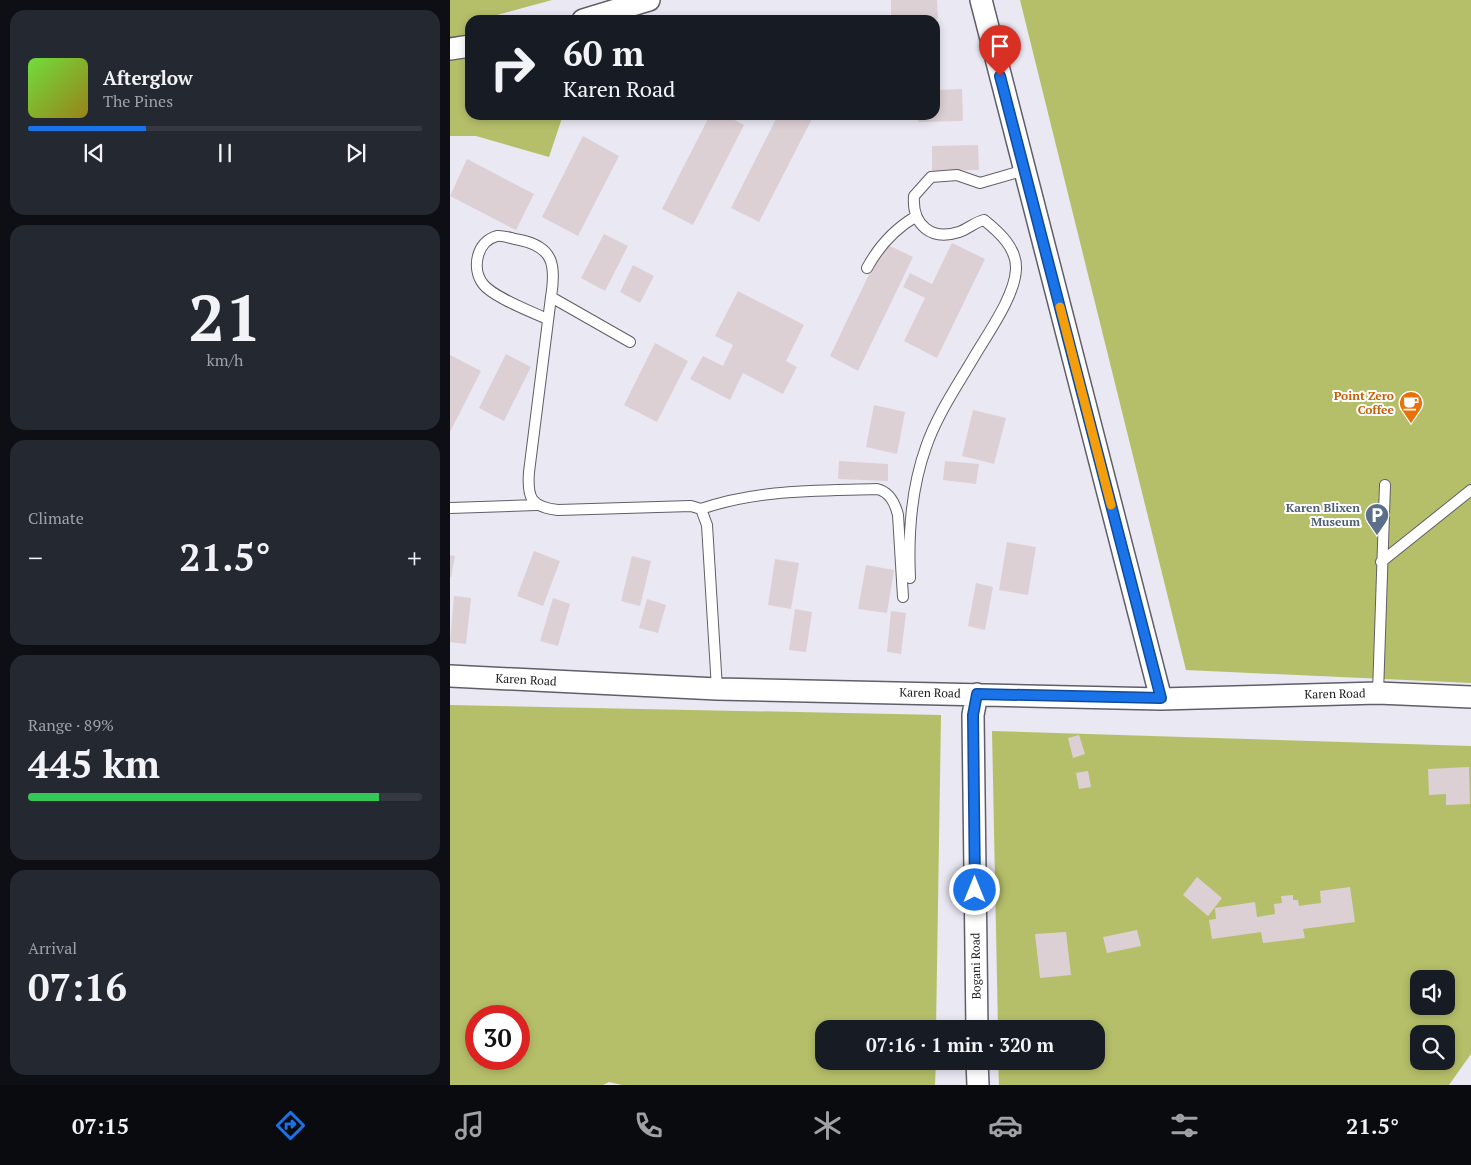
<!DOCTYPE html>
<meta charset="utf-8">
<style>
body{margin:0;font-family:"PT Serif",serif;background:#242831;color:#f1f3f6;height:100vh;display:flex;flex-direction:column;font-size:19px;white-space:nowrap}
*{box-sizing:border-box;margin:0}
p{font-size:16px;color:#9ea1a6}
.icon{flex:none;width:28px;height:28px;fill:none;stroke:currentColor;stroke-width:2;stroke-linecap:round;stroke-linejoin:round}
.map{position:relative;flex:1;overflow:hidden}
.panel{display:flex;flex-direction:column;gap:10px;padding:10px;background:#0d0f14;width:450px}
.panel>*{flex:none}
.hud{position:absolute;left:15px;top:15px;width:475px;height:105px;border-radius:15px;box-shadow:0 2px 8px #0003;background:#171b24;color:#f1f3f6;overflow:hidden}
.fabs{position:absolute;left:960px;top:970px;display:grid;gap:10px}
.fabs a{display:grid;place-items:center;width:45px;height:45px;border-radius:10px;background:#171b24;box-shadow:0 2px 8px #0003;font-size:25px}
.speed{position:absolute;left:15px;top:1005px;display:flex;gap:10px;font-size:25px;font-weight:700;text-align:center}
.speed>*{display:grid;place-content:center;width:65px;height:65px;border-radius:50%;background:#171b24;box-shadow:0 2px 8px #0003;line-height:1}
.speed .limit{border:8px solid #d22;background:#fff;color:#111}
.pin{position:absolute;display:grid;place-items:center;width:42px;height:42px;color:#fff;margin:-51px -21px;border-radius:50% 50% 50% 0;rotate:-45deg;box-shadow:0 0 5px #0007}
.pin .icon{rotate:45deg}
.me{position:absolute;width:55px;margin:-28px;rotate:0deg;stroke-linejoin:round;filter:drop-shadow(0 0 4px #0008)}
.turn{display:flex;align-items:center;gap:18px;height:105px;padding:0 15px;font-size:22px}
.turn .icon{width:65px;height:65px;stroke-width:2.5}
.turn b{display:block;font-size:35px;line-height:42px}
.big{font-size:38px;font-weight:600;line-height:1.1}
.panel .tile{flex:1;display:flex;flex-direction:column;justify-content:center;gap:8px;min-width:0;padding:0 18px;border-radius:15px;background:#242831}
.panel .dial{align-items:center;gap:0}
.dial b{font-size:65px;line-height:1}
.song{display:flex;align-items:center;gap:15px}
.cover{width:60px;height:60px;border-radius:8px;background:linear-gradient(135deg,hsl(100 70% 55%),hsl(50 70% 35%))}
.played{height:5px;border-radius:2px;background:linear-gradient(90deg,#1a73e8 30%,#363941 30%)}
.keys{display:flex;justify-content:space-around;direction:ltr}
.heat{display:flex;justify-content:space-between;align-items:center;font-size:28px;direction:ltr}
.charge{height:8px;border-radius:4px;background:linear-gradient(90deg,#34c759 89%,#363941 0)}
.trip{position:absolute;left:365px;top:1020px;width:290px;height:50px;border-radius:15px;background:#171b24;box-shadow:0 2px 8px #0003;font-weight:600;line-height:50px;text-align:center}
.menu{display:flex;height:80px;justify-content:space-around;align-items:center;background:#090b0e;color:#9ea1a6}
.menu .icon{width:35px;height:35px}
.menu .selected{color:#1a73e8}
.menu b{font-size:22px;color:#f1f3f6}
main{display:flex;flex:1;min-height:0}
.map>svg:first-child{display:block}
.green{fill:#b5bf69;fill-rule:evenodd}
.building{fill:#ddd0d5}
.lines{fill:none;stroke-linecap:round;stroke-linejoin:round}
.lane-casing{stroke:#605e67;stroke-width:12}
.street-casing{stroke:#605e67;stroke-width:24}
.lane{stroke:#fff;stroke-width:10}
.street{stroke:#fff;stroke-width:21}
.route-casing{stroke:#114b97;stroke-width:12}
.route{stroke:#1a73e8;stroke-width:9}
.slow{stroke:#f59e0b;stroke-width:9}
.labels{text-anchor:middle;stroke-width:4;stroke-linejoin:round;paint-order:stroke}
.food-label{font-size:12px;font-weight:bold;fill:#c56008;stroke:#fff;text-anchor:end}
.service-label{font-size:12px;font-weight:bold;fill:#4e5e75;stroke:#fff;text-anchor:end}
.street-label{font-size:12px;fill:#202024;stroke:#fff}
</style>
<main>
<section class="panel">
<div class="tile">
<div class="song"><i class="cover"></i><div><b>Afterglow</b><p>The Pines</p></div></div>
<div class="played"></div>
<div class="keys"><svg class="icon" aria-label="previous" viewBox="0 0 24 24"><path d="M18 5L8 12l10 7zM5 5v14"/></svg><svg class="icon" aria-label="pause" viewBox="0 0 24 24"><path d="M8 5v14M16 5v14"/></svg><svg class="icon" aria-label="next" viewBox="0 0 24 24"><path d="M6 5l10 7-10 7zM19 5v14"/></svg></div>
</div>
<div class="tile dial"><b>21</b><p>km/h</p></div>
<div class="tile"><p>Climate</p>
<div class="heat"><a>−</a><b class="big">21.5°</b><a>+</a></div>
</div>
<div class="tile"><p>Range · 89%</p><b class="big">445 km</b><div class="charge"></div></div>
<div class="tile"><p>Arrival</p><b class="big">07:16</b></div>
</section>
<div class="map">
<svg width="1021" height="1085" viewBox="0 0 1021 1085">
<rect width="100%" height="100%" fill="#eae8f3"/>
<!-- green -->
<path class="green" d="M0 0H102L47 15 51 20H20V115H113L99 157 26 136H0Z
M570 0H1021V683L736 670Z
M0 705 491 715 486 1029H374V1061H486L485 1085H172L159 1082 153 1085H0ZM69 1016V1059H26V1016Z
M542 731 1021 746V1054L999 1085H549L548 1061H646V1029H548ZM969 979H996V1006H969ZM969 1034H996V1061H969Z"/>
<!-- building -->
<path class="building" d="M441 0H487L488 19 441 20Z
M512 89 513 121 468 122V115H485V90Z
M260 115H275L294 125 243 225 212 209Z
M328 115H364L309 222 281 208Z
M133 136 169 156 128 236 92 217Z
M528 145 529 170 482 171V146Z
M17 159 84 194 66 230 0 196Z
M154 234 178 246 155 291 131 278Z
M434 243 463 257 408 371 380 356Z
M502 243 535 259 487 358 454 341 475 298 453 287 460 273 482 284Z
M183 265 204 276 190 303 170 292Z
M288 291 354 325 336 361 347 367 333 394 293 373 280 400 240 379 253 356 273 366 283 345 265 336Z
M205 343 238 361 207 422 174 405Z
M56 354 81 367 54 421 29 408Z
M0 355 31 371 0 432Z
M424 405 455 412 447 454 416 447Z
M523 410 556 418 544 464 512 456Z
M389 461 438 464V481L388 479Z
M495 461 529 464 526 484 493 480Z
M557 542 586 547 578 595 549 590Z
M84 551 110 561 93 606 67 596Z
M0 555 5 556 1 577H0Z
M182 556 201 561 190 606 171 601Z
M325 559 349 563 341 609 318 605Z
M416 565 444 570 437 613 408 609Z
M526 583 543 587 535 630 518 626Z
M4 596 21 598 16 644 0 642Z
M103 598 120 604 108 646 90 641Z
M197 599 216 605 208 633 189 628Z
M345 609 362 612 356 652 339 650Z
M441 611 456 613 451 654 437 652Z
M629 735 635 754 623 758 618 738Z
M1019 767 1020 804 996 805V794L979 795 978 769Z
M638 771 641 787 629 789 626 773Z
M747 877 772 898 758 916 733 895Z
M900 887 905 922 853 929 855 938 813 943 811 932 762 939 759 920 766 919 765 908 805 902 807 917 825 914 824 904 832 903 831 896 843 895V900H848L849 906 855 905 871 903 870 891Z
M687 930 691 946 657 953 653 937Z
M616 932 621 975 590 978 585 934Z"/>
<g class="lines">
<!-- lane casing -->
<g class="lane-casing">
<path id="lane" d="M417 268C429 246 443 230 465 217
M101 297 79 472C77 498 81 507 108 510L241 506 251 509 257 525 267 689
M97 319C80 311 43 297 33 284 21 268 27 241 47 236 53 235 63 239 70 240 104 247 106 266 101 297L180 342
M0 508 86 505
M251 509C308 489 368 491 427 489 440 492 445 503 448 515L453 597
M931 562 1021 490
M460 578C458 535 461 489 476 447 487 415 507 386 524 357 538 333 565 296 566 269 567 248 549 232 534 220 525 222 518 229 509 232 481 241 462 225 464 196L481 177 507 175 530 183 575 170
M928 693 935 485"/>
</g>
<!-- street casing -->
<g class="street-casing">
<path id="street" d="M531 0 711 699
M133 20 199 0
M0 49 20 46
M0 676 267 689 711 699 928 693 1021 697
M527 1029 523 715 527 694
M527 1061 528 1085"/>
</g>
<!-- lane -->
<use href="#lane" class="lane"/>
<!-- street -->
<use href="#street" class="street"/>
</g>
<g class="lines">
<!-- route casing -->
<g class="route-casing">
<path id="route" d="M525 890 523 715 527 694 711 698 550 76"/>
</g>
<!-- route -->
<use href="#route" class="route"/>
<!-- slow -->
<path class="slow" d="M610 307 661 505"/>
</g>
<!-- icons -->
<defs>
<g id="cafe-pin" transform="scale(1.25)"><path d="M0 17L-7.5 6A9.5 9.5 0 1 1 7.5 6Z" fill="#e8710a" stroke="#fff"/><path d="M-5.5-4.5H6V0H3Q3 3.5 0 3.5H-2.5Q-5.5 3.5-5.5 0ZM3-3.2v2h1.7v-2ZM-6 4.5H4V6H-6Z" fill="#fff"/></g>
<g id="parking-pin" transform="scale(1.25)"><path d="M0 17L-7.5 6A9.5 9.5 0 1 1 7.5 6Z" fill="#5c6f8a" stroke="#fff"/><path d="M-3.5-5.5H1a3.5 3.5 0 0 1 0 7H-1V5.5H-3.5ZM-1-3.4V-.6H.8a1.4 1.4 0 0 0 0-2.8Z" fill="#fff"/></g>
</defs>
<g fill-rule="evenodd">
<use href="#cafe-pin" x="961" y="403"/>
<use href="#parking-pin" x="927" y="515"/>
</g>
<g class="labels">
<!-- food labels -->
<g class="food-label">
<text x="944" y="400">Point Zero<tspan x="944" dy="14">Coffee</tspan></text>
</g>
<!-- service labels -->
<g class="service-label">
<text x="910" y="512">Karen Blixen<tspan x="910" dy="14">Museum</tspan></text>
</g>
<!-- street labels -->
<g class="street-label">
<text transform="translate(76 680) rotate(3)" y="4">Karen Road</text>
<text transform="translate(480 693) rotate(1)" y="4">Karen Road</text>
<text transform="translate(885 694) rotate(-1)" y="4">Karen Road</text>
<text transform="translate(526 966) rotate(-91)" y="4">Bogani Road</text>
</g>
</g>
</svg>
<div class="fabs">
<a><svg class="icon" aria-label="sound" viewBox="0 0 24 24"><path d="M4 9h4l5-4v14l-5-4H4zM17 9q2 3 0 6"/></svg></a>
<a><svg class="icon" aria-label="search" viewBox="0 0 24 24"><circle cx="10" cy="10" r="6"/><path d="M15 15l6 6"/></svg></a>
</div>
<div class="speed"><div class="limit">30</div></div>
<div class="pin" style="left:550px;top:76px;background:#d93025"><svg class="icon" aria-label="arrive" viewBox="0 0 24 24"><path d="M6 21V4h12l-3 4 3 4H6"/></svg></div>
<svg class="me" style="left:525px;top:890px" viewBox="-20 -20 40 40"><circle r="17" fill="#1a73e8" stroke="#fff" stroke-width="3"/><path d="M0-11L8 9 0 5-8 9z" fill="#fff"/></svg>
<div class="trip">07:16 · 1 min · 320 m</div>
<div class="hud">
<div class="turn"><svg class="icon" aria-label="right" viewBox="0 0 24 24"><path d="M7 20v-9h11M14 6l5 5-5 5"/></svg><div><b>60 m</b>Karen Road</div></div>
</div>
</div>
</main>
<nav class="menu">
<b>07:15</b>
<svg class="icon selected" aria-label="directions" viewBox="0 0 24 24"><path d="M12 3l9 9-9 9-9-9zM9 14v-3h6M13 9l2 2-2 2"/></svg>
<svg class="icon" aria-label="music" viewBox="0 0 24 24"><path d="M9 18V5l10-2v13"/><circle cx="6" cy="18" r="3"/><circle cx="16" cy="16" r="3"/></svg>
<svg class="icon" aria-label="phone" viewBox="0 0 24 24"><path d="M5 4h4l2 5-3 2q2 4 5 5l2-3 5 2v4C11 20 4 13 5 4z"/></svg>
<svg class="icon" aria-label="climate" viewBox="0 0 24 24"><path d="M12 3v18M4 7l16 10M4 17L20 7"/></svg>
<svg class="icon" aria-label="car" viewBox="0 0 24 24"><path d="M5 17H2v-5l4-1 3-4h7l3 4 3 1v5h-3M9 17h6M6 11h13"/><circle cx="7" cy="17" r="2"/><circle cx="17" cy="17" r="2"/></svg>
<svg class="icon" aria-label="filters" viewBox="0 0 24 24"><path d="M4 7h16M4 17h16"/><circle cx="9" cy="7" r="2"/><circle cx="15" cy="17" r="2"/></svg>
<b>21.5°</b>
</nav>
